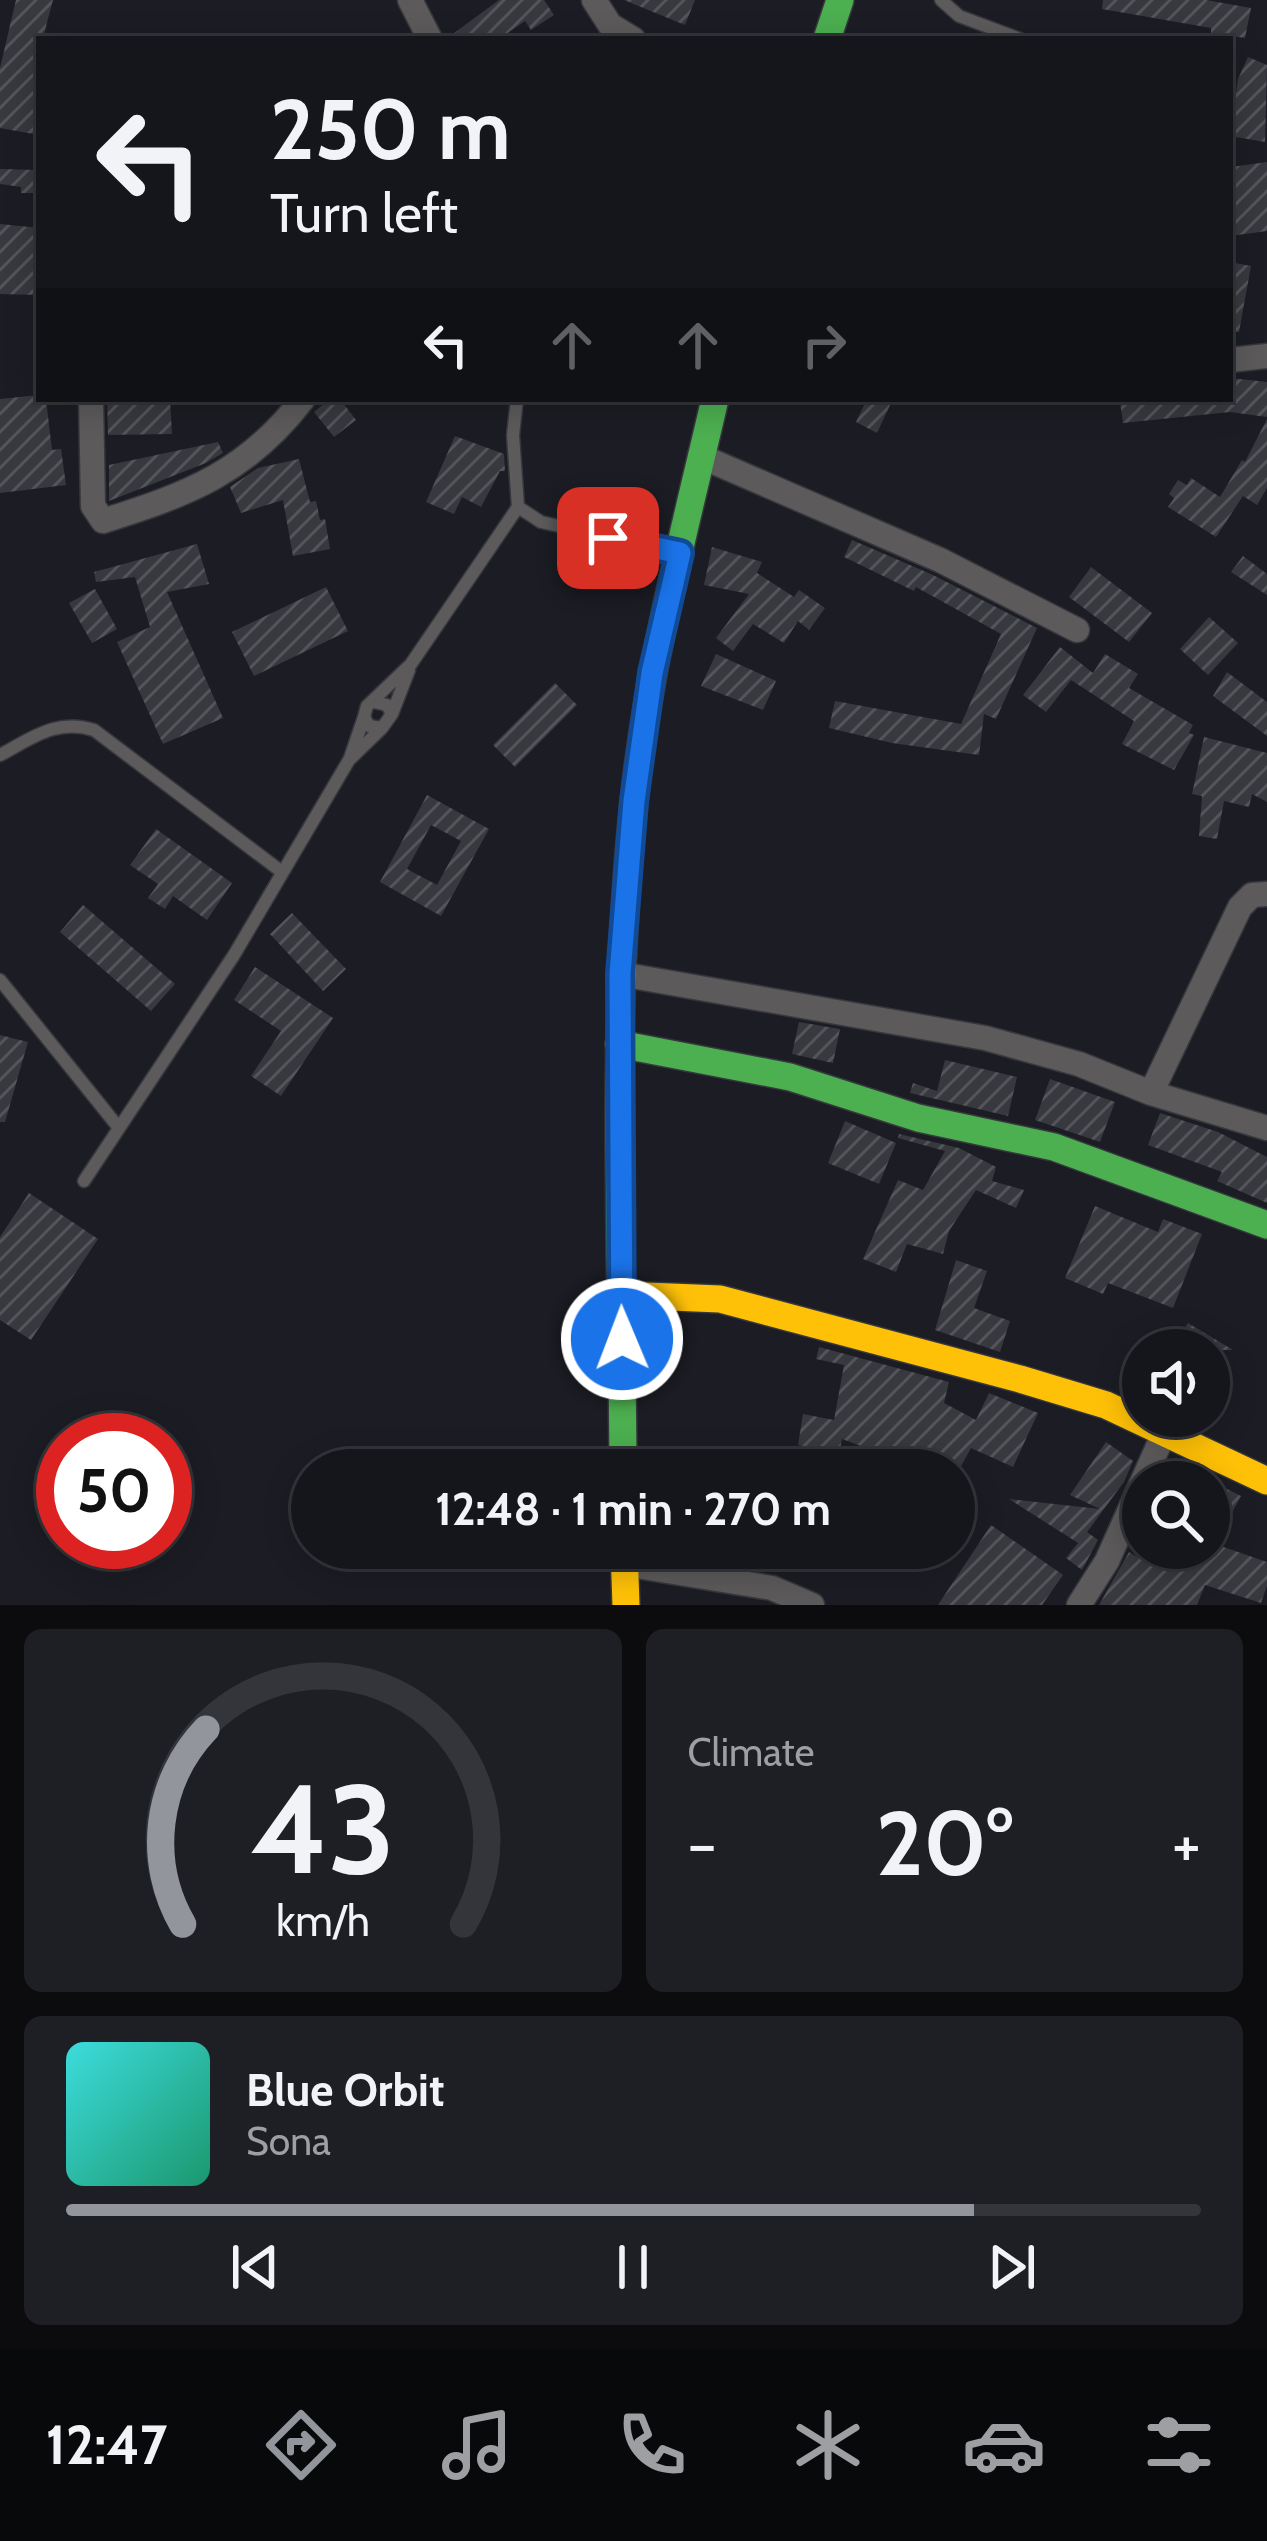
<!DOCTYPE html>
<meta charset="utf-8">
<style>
body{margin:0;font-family:Cabin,sans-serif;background:#1e1f24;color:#f1f3f6;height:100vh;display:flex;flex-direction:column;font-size:45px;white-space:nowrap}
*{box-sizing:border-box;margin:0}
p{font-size:39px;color:#9d9fa3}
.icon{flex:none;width:66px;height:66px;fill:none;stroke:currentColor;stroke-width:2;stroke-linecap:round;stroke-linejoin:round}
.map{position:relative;height:1605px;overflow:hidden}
.details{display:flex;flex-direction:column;gap:24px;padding:24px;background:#0c0c0f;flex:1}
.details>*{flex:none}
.top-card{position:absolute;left:36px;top:36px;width:1197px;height:366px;border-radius:0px;box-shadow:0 6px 30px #0003,0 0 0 3px #34353a;background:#15161b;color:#f1f3f6;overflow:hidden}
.fabs{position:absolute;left:1122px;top:1329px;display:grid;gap:24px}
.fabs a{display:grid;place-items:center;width:108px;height:108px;border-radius:50%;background:#15161b;box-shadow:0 6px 30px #0003,0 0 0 3px #34353a;font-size:60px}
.speed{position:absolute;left:36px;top:1413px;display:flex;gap:24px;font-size:60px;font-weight:700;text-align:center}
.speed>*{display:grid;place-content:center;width:156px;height:156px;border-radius:50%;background:#15161b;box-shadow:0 6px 30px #0003,0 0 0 3px #34353a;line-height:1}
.speed .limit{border:18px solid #d22;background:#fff;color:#111}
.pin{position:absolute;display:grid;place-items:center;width:102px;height:102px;color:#fff;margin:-51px;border-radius:24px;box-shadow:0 6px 18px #0006}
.me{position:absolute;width:132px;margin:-66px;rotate:359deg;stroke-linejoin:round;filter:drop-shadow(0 0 9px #0008)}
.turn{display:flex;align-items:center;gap:42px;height:252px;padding:0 36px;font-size:54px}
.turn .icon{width:156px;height:156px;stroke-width:2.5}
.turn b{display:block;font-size:84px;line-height:102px}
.lanes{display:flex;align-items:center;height:114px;padding:0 36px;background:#0003;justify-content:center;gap:60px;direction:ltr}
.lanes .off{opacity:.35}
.big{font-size:90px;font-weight:700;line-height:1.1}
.details .card{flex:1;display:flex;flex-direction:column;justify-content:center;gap:18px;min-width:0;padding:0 42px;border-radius:18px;background:#1e1f24}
.details .dial{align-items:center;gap:0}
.dial svg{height:312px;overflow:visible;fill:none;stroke:#34353a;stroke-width:7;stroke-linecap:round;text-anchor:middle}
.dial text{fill:#f1f3f6;stroke:none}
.song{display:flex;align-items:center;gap:36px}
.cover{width:144px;height:144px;border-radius:18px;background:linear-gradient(135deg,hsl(180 70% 55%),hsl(160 70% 35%))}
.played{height:12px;border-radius:6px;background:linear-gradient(90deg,#92959c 80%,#34353a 80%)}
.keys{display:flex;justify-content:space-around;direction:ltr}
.heat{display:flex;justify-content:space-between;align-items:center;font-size:66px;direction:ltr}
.details .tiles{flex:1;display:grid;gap:24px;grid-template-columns:1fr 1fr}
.card:last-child{grid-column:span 2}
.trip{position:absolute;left:291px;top:1449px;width:684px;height:120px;border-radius:60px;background:#15161b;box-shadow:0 6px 30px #0003,0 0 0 3px #34353a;font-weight:700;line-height:120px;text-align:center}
.dock{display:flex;height:192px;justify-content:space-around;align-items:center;background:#08090b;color:#9d9fa3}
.dock .icon{width:84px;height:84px}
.dock .current{color:#92959c}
.dock b{font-size:54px;color:#f1f3f6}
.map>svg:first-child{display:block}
.building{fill:url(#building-hatch);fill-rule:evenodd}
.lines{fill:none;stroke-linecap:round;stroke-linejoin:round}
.lane-casing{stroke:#36383d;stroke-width:15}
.street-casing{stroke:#36383d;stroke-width:27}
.fast-casing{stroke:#36383d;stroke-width:30}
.slow-casing{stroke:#36383d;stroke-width:30}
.lane{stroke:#5c5a5a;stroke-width:12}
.street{stroke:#5c5a5a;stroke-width:24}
.fast{stroke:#4caf50;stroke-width:27}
.slow{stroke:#ffc107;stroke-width:27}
.route-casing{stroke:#114b97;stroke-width:30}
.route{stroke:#1a73e8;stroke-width:21}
</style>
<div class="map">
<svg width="1267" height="1605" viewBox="0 0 1267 1605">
<defs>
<pattern id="building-hatch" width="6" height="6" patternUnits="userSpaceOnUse" patternTransform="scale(3)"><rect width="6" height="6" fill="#38393f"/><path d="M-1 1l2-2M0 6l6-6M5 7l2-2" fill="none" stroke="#54555a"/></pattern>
</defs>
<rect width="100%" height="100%" fill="#1c1d24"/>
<!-- building -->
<path class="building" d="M16 0H53L44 34 39 33V135L0 128V68Z
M499 0H544L554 15 531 30 525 21 499 39H446Z
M624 0H695L685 25Z
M1103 0H1206L1251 8 1245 38 1211 33V28L1102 9Z
M1248 57 1267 65 1265 142 1230 136 1238 79Z
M1267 162V231L1230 236V207L1236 206 1231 167Z
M0 169 39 170V193H21V187L0 184Z
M0 224 39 228V295L0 294Z
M1230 262 1251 266 1239 332H1230Z
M1230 378 1267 382V417L1230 412 1123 423 1120 402 1230 399Z
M39 395V399H46L52 450 61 449 66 485 0 493V399Z
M107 399H170L172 434 108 435Z
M330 399H340L356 420 334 437 314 412Z
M867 399H893L877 433 856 422Z
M1267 419V488L1257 505 1243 496 1216 537 1168 507 1174 498 1169 494 1178 480 1187 485 1191 478 1220 497 1242 460 1245 462Z
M455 436 504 454 505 471H500L481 507 462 497 454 514 426 502Z
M218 442 223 453 206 463 109 501V465Z
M299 459 310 502 316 501 320 520 325 519 330 549 293 556 283 500 241 513 230 487 258 468Z
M852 540 933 575 1037 628 996 719 984 714 979 755 892 743 829 728 835 701 961 724 1001 634 916 587 914 591 844 557Z
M197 544 209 584 167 592 223 718 163 744 117 642 150 627 135 577 96 582 94 572Z
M712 547 762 562 757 573 794 597 799 590 825 608 809 630 798 621 784 643 753 624 733 651 716 638 749 594 704 585Z
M1243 556 1267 574V595L1231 572Z
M1091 567 1152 613 1129 642 1069 597Z
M326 587 348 631 254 676 232 632Z
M95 589 117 629 92 643 69 603Z
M1209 617 1238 643 1208 675 1180 649Z
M1060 647 1093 673 1105 654 1138 674 1129 688 1193 725 1189 733 1194 735 1174 770 1122 744 1134 721 1071 680 1046 712 1023 695Z
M716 654 776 681 763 710 701 686Z
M1227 672 1267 702V736L1213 696Z
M555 683 577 705 515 767 493 745Z
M1204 737 1267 753V802L1252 794 1249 807 1224 801 1217 839 1199 836 1202 796 1192 794Z
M427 795 489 829 441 916 380 882ZM431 825 461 841 437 885 407 869Z
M156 829 232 883 207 920 173 896 165 909 148 898 158 884 130 865Z
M83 905 175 984 151 1011 60 932Z
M292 913 346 969 323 991 270 934Z
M255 967 333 1018 281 1096 251 1076 281 1031 234 1000Z
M799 1022 840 1029 833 1063 792 1054Z
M0 1035 28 1042 5 1122H0Z
M945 1060 1017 1077 1008 1116 910 1093 913 1083 937 1091Z
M1050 1079 1115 1102 1100 1142 1035 1120Z
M1160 1113 1218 1132 1267 1157V1203L1217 1181 1222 1172 1148 1145Z
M845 1121 896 1143 879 1184 828 1163Z
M899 1134 959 1148 996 1167 992 1181 1024 1190 1016 1208 976 1190 949 1231 943 1254 907 1244 896 1272 863 1259 898 1180 923 1190 945 1151 898 1138Z
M29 1193 98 1239 31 1340 0 1320V1237Z
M1095 1206 1158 1232 1163 1219 1202 1234 1173 1308 1108 1283 1103 1294 1065 1278Z
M956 1260 987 1271 974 1308 1010 1321 1000 1352 935 1330Z
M1188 1323 1233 1350H1171Z
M819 1347 949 1382 944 1403 976 1420 989 1393 1038 1413 1013 1467 971 1448 959 1470H928L906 1458 904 1462 842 1439 839 1454 798 1445 803 1414 834 1420 844 1365 816 1359Z
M1106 1442 1133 1461 1124 1482 1087 1532 1098 1540 1082 1570 1066 1558 1078 1543 1009 1499 1100 1509 1070 1495Z
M1225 1488 1241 1496 1215 1544 1267 1562V1586L1261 1603 1205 1585 1197 1605H1099L1129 1552 1152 1566 1161 1548H1209V1517Z
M991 1525 1063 1575 1042 1605H938Z"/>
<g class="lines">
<!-- lane casing -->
<g class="lane-casing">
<path id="lane" d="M941 0 959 16 1020 39
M518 507 541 522 678 553
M374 702 387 705 392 714 382 728 369 726 364 717 367 706 411 664 518 507 513 435 517 399
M392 714 409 670
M0 755C32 738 57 718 94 730L282 872
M350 758 364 717
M0 980 119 1128
M84 1181 234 955 349 760 382 728"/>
</g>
<!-- street casing -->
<g class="street-casing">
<path id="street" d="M410 0 430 39
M594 0 610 25 633 39
M1230 360 1267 356
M91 399 93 506 103 521C189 494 247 472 303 399
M700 456 940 560 1077 630
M620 974 985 1038 1079 1064 1151 1093 1267 1128
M1151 1093 1240 907 1252 895 1267 894
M624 1564 772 1588 812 1605
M1079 1605 1107 1561 1165 1431"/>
</g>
<!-- fast casing -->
<g class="fast-casing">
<path id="fast" d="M827 39 840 0
M619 1044 790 1077 918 1118 1054 1147 1267 1225
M623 1470C622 1248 610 1024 634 802 648 666 684 533 715 399"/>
</g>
<!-- slow casing -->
<g class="slow-casing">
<path id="slow" d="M621 1295 720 1299 1020 1379 1106 1405 1267 1481
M624 1548 626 1605"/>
</g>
<!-- lane -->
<use href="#lane" class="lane"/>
<!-- street -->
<use href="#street" class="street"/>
<!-- fast -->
<use href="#fast" class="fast"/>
<!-- slow -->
<use href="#slow" class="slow"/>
</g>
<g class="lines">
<!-- route casing -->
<g class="route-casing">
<path id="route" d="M608 538 680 553 652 673 634 801 620 974 622 1339"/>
</g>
<!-- route -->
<use href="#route" class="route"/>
</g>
</svg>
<div class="fabs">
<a><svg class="icon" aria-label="sound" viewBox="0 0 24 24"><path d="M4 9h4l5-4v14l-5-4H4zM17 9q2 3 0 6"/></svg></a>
<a><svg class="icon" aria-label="search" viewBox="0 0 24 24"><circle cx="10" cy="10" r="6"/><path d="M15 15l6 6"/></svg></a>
</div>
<div class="speed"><div class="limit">50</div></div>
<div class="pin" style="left:608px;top:538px;background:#d93025"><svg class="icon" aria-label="arrive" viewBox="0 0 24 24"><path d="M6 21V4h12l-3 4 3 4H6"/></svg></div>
<svg class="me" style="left:622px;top:1339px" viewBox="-20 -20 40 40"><circle r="17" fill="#1a73e8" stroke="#fff" stroke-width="3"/><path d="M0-11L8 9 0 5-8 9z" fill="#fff"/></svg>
<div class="trip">12:48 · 1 min · 270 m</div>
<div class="top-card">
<div class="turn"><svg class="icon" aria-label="left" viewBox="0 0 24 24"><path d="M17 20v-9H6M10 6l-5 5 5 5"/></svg><div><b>250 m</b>Turn left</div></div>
<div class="lanes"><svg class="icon" aria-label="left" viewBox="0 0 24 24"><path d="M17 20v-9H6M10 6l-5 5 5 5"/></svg><svg class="icon off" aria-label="ahead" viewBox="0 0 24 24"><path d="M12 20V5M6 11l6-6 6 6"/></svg><svg class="icon off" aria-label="ahead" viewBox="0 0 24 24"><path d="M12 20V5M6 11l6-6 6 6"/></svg><svg class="icon off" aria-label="right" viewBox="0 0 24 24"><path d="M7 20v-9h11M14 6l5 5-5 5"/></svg></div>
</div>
</div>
<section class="details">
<div class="tiles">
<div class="card dial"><svg viewBox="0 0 100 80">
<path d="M14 69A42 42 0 1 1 86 69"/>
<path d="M14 69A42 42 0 0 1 20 19" stroke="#92959c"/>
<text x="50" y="56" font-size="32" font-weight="700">43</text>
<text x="50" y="72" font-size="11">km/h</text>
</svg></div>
<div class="card"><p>Climate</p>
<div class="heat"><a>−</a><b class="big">20°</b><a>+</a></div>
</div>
<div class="card">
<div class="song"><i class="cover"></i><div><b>Blue Orbit</b><p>Sona</p></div></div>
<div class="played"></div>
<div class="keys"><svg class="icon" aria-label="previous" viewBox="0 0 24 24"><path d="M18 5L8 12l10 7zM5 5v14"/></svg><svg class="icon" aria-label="pause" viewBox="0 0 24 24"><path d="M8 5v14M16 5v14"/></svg><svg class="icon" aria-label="next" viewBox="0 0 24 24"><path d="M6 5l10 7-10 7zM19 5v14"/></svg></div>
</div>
</div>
</section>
<nav class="dock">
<b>12:47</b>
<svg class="icon current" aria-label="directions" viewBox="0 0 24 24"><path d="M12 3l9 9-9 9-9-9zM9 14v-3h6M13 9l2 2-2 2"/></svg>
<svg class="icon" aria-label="music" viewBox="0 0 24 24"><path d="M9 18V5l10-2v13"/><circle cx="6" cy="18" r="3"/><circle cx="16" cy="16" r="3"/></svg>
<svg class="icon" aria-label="phone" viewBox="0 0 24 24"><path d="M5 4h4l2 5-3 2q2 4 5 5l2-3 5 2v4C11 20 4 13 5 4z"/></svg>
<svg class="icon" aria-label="climate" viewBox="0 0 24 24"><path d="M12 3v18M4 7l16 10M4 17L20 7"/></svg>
<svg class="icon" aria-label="car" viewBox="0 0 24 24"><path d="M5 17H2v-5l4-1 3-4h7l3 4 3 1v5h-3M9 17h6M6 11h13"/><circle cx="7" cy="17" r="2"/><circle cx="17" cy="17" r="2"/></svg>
<svg class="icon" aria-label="filters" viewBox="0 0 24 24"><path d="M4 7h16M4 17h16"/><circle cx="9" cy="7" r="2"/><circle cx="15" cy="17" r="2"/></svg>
</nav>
